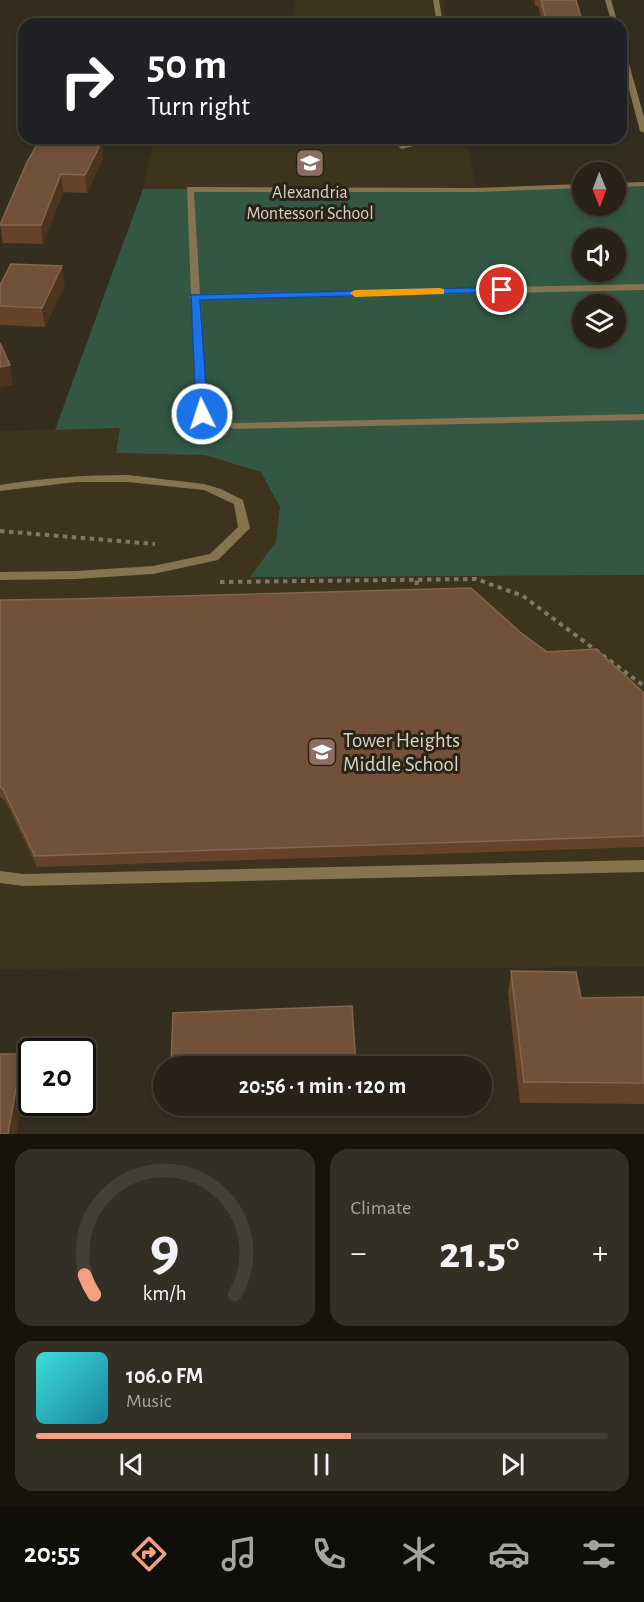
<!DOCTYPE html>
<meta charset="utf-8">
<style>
body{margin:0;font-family:"Alegreya Sans",sans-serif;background:#342f24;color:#f1f3f6;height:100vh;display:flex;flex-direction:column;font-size:22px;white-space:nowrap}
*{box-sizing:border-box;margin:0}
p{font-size:20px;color:#a5a4a1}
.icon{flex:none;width:33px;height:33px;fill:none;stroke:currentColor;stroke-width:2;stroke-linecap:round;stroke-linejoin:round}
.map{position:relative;height:1134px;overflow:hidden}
.sheet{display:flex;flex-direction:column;gap:15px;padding:15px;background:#16130d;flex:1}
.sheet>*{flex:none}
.top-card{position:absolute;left:18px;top:18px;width:609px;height:126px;border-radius:18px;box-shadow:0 3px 9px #0003,0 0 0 2px #443f36;background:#202124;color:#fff;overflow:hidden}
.needle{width:39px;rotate:179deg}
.controls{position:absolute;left:572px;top:162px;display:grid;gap:12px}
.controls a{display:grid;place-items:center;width:54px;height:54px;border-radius:50%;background:#282217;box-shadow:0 3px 9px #0003,0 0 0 2px #443f36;font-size:30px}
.speed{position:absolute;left:18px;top:1038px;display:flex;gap:12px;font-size:30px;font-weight:700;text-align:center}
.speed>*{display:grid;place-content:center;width:78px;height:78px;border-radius:50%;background:#282217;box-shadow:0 3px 9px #0003,0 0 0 2px #443f36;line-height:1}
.speed .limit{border:3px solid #111;border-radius:9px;background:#fff;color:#111}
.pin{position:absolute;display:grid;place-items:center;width:51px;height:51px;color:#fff;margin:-26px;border:3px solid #fff;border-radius:50%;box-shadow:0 2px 6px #0007}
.me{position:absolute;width:66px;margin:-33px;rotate:356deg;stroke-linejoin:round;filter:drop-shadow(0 0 4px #0008)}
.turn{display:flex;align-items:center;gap:21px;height:126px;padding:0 30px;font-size:27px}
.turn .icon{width:78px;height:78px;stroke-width:2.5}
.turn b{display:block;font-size:42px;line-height:51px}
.big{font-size:45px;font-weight:700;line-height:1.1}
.sheet .card{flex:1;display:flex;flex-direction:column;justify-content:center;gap:9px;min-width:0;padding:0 21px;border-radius:18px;background:#342f24}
.sheet .dial{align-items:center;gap:0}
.dial svg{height:156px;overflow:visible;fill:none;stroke:#443f36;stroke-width:7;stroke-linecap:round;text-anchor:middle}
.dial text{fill:#f1f3f6;stroke:none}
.song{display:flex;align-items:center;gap:18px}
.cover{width:72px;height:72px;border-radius:9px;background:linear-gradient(135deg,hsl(180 70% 55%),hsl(190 70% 35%))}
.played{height:6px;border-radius:3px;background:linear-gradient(90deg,#f3a082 55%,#443f36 55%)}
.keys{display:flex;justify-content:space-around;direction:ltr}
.heat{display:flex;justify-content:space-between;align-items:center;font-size:33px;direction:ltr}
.sheet .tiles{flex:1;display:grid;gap:15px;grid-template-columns:1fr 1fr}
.card:last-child{grid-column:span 2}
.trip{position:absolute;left:153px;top:1056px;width:339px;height:60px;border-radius:30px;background:#282217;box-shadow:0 3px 9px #0003,0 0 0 2px #443f36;font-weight:700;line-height:60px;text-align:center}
.tab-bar{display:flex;height:96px;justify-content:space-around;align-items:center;background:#100e09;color:#a5a4a1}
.tab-bar .icon{width:42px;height:42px}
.tab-bar .selected{color:#f3a082}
.tab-bar b{font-size:27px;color:#f1f3f6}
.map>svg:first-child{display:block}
.built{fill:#3e341e}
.green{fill:#335742;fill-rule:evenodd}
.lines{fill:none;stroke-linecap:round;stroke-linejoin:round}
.path{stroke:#7e776b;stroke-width:4;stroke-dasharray:4.5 4.5;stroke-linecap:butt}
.lane{fill:#85744f;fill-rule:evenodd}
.street{fill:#85744f;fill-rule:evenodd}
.wall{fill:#654228}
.shaded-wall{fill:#4c331d}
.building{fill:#715139;stroke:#816650;stroke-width:1.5}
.route{fill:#1a73e8;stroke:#114b97;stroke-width:1.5}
.slow{fill:#f59e0b}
.labels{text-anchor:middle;stroke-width:6;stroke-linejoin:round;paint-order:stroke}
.far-poi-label{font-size:18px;fill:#d7d2c9;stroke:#2b2415}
.poi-label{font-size:21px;fill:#d7d2c9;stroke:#2b2415;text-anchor:start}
</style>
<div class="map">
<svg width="644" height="1134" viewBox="0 0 644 1134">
<rect width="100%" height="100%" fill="#352e1f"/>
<!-- built -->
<path class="built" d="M295 0H444L448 24H293Z
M154 138H467L476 190 143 189Z
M644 416V967L0 969V431Z"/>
<!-- green -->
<path class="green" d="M644 184V575L250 577 276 542 280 507 261 472 205 455 116 453 120 428 55 430 143 189 476 190 582 186V206H615V185ZM582 238H615V272H582ZM582 304H615V338H582Z"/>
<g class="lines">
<!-- path -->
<path class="path" d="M0 531 155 544
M220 582 476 579 523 596 644 686
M416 594 417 580"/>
<!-- lane -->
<path class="lane" d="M433 0H439L443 24H437L436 22 317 24 320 22 410 21 436 18Z
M430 138H444L402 149 398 147Z
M644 182V186L615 187V183Z
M582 184V188L476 192H194L200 294 644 284V290L201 300 207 412 235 423 644 414V420L234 429 197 414 191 299 189 297 191 295 187 187 476 188Z
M128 475 204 484 221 489 243 500 250 528 218 560 153 574 76 579 0 580V572L76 571 153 566 210 554 238 527 234 504 204 490 128 482H76L0 491V485C43 478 85 475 128 475Z
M644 860V872L23 886 0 883V871L23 874Z"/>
<!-- street -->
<path class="street" d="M605 0H611L618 24H612Z
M621 44 624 46 644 117V133L640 131 621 59Z"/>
</g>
<!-- wall -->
<path class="wall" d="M534 0H576L583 24H543L538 6H535Z
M41 138H89L88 141 103 158 87 193 63 192 43 244 3 243 0 225Z
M0 285H65L45 327 0 325Z
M0 600 520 632 547 652 644 693V847L37 867 5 800 0 797Z
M511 971 581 998 644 997V1104L520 1103 508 993Z
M172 1106H333L305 1107V1113L229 1116V1110L173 1111Z"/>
<!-- shaded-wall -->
<path class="shaded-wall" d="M80 138H89L81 158 79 140Z
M102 141 103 158 87 193 85 175Z
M61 174 63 192 43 244 41 225Z
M62 266 65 285 45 327 42 308Z
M10 365 13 385 0 388V367Z
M22 1054 27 1075 17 1134H8Z"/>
<!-- building -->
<path class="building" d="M541 0H576L583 24H547Z
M41 138H80L79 140 102 141 85 175 61 174 41 225H0L27 162Z
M11 264 62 266 42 308 0 306V285Z
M0 343 10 365 0 367Z
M471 588 520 632 547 652 596 649 644 693V836L35 856 3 789 0 787V600L70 599Z
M511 971 576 972 581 998 644 997V1083L524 1082Z
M352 1006 356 1066H171L173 1013Z
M0 1054H22L8 1134H0Z"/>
<!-- route -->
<path class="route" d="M502 287 506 288V292L200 300 208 414 202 417 196 414 191 295Z"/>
<!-- slow -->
<path class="slow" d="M440 288 444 289V294L355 297 350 293 355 290Z"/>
<!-- icons -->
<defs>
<g id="school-square" transform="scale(1.5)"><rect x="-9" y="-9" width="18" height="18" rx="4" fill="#8d6e63" stroke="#2b2415"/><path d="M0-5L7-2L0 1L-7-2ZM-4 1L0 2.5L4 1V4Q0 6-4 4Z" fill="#fff"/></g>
</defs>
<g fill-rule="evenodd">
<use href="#school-square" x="310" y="163"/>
<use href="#school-square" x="322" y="752"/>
</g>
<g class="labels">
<!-- far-poi labels -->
<g class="far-poi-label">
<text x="310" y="198">Alexandria<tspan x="310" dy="21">Montessori School</tspan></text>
</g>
<!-- poi labels -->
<g class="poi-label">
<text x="343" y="747">Tower Heights<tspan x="343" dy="24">Middle School</tspan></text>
</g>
</g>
</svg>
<div class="controls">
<a><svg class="needle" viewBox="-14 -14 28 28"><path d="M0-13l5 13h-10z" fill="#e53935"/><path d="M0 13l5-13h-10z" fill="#a5a4a1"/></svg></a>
<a><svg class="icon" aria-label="sound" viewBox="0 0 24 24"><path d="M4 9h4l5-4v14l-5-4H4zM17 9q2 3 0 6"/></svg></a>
<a><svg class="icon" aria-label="layers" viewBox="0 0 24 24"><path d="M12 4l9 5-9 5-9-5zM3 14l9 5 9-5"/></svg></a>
</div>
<div class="speed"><div class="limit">20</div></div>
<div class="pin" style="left:502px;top:290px;background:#d93025"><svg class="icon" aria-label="arrive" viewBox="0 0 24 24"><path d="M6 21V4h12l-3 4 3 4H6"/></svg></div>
<svg class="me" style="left:202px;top:414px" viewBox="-20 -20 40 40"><circle r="17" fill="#1a73e8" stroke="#fff" stroke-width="3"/><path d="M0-11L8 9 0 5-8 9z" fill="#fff"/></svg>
<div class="trip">20:56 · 1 min · 120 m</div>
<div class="top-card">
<div class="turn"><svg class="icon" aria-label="right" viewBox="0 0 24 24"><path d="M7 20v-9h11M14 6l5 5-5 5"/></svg><div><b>50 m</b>Turn right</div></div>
</div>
</div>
<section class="sheet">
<div class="tiles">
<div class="card dial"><svg viewBox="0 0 100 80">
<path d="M14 69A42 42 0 1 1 86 69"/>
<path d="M14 69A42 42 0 0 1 9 59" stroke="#f3a082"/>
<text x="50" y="56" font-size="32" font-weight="700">9</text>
<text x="50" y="72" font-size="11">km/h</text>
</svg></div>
<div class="card"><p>Climate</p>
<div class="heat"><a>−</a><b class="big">21.5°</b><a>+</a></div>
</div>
<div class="card">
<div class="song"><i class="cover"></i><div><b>106.0 FM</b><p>Music</p></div></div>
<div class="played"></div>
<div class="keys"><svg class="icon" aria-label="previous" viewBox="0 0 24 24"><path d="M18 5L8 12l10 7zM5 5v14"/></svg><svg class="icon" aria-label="pause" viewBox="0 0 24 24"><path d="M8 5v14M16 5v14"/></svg><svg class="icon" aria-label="next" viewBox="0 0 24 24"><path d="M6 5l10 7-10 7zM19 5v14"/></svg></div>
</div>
</div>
</section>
<nav class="tab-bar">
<b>20:55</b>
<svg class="icon selected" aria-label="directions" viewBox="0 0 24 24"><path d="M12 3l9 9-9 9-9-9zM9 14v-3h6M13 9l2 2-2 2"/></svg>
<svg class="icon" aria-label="music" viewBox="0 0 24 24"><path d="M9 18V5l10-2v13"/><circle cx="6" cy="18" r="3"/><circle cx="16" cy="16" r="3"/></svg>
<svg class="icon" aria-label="phone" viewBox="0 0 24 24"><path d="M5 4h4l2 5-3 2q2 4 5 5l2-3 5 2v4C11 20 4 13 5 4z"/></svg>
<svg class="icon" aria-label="climate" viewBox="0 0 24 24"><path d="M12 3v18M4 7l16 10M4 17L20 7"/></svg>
<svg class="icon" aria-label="car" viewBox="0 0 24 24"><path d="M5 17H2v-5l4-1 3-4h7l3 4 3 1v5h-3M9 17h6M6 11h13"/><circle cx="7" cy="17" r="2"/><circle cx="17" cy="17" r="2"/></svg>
<svg class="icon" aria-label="filters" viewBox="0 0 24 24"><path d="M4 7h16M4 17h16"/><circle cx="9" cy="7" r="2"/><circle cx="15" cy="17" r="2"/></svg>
</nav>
